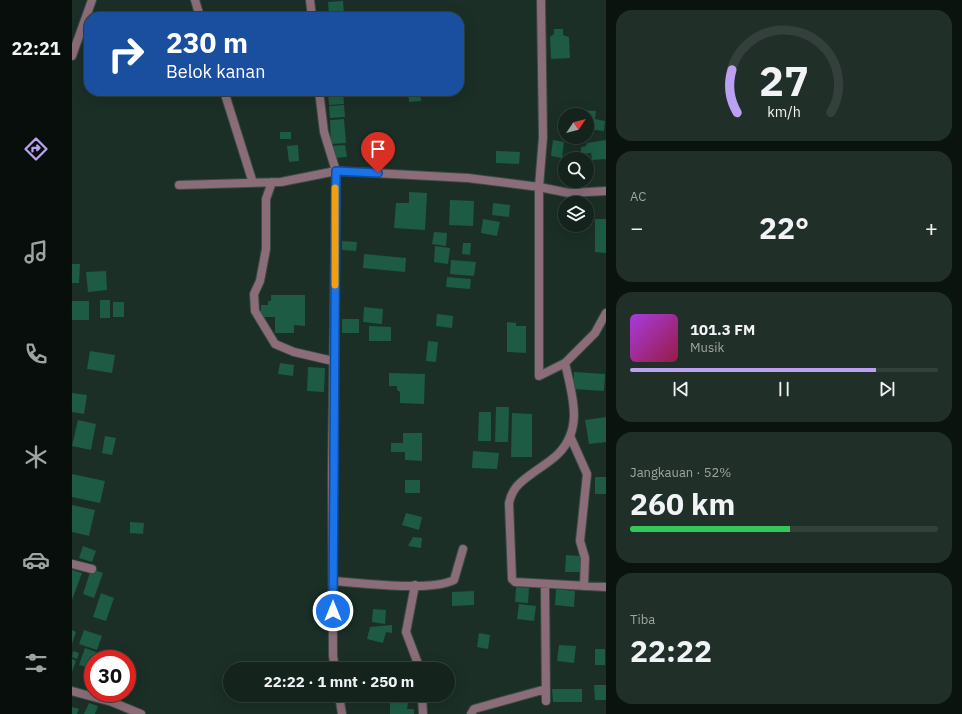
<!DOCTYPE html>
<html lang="id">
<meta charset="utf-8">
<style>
body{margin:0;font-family:"IBM Plex Sans",sans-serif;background:#212f29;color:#f1f3f6;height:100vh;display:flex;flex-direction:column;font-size:15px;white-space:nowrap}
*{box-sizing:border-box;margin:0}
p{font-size:13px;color:#9da4a3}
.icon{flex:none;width:22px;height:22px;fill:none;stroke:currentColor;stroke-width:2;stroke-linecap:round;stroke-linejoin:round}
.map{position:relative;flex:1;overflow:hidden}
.sheet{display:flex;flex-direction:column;gap:10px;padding:10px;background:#0b130f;width:356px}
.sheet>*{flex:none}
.top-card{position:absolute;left:12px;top:12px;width:380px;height:84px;border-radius:16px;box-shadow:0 4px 16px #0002,0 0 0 1px #33403b;background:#1a4fa0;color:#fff;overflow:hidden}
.needle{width:26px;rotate:55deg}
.fabs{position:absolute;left:486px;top:108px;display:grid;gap:8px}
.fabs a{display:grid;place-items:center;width:36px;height:36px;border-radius:50%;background:#14231c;box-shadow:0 4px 16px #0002,0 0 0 1px #33403b;font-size:20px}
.speed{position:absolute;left:12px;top:650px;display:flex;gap:8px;font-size:20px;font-weight:700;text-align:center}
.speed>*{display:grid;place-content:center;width:52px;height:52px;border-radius:50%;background:#14231c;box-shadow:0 4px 16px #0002,0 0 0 1px #33403b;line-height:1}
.speed .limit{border:6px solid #d22;background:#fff;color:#111}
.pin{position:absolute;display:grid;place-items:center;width:34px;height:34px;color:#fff;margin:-41px -17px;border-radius:50% 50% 50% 0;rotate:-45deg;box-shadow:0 0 4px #0007}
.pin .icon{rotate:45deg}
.me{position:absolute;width:44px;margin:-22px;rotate:0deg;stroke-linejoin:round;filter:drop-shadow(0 0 3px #0008)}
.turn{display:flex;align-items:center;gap:14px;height:84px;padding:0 16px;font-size:18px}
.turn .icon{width:52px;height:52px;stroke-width:2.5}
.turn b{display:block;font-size:28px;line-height:34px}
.big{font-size:30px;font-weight:800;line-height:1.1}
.sheet .card{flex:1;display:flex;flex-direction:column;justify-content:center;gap:6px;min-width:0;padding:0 14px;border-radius:16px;background:#212f29}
.sheet .dial{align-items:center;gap:0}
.dial svg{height:104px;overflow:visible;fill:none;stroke:#33403b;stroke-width:7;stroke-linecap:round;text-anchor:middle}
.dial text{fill:#f1f3f6;stroke:none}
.song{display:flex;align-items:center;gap:12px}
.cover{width:48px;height:48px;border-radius:6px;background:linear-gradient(135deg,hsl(280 70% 55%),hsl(340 70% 35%))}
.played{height:4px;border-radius:2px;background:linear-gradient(90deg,#bca0f2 80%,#33403b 80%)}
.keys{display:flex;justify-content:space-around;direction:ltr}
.heat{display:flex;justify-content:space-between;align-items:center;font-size:22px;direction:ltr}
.charge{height:6px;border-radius:3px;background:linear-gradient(90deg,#34c759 52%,#33403b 0)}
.trip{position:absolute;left:151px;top:662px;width:232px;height:40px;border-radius:20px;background:#14231c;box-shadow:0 4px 16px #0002,0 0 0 1px #33403b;font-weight:800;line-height:40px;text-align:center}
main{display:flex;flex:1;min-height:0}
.dock{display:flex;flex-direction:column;width:72px;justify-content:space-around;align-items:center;background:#080e0b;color:#9da4a3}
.dock .icon{width:28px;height:28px}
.dock .on{color:#bca0f2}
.dock b{font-size:18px;color:#f1f3f6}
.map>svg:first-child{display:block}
.building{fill:#1d5b44}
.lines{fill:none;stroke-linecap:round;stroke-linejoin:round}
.minor-casing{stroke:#3a4c44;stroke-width:10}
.minor{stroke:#8b6d79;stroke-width:8}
.route-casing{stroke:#114b97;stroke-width:10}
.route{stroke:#1a73e8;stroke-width:7}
.slow{stroke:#f59e0b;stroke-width:7}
</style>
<main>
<nav class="dock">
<b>22:21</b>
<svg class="icon on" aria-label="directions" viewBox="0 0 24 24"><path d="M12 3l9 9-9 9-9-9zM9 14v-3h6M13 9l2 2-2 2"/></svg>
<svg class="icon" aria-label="music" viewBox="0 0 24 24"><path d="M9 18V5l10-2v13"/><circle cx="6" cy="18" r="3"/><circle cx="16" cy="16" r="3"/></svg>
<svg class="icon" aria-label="phone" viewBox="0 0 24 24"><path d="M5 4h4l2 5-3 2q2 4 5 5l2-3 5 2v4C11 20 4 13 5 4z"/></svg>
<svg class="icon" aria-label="climate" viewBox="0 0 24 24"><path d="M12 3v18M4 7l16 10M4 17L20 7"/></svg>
<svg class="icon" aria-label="car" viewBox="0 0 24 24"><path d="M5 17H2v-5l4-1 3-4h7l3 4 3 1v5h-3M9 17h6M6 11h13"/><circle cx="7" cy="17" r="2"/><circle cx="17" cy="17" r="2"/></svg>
<svg class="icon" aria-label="filters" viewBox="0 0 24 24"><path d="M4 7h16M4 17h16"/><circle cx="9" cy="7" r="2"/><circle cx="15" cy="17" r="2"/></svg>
</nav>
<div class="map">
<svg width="534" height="714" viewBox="0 0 534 714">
<rect width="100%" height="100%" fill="#1b2f26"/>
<!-- building -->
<path class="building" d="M271 1 272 13 257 14 256 2Z
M269 15V17H258V16Z
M482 29H491V35L497 37 498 58 479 59 478 37 482 34Z
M336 91H348L349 101 337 102Z
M271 92 272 104 257 105 256 93Z
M272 105 273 117 258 118 257 106Z
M509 110 524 111 523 119 533 121 532 131 515 129V115H508Z
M272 119 274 143 259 144 258 120Z
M208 132H219V139H208Z
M481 140 492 142 490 158 479 156Z
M534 140V159L520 160 519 153 509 154V147L514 146 515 143Z
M226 145 227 161 217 162 215 146Z
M273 145 275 157 262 158 259 146Z
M424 151 448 152 447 164 424 163Z
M337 192 355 193 353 230 322 228 324 203H337Z
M378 200 402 201 401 226 377 225Z
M421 203 438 205 437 217 420 215Z
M411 219 428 222 425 236 409 233Z
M523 219H534V253L523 252Z
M362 232 375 233 374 246 360 244Z
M270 241 285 242 284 251 270 250Z
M391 243H399L398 255 390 254Z
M363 246 378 248 376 264 362 262Z
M292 254 334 258 333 272 291 268Z
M379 260 404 262 402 276 378 274Z
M0 264H8L7 283H0Z
M34 271 35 290 16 292 14 272Z
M375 277 399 279 398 289 374 287Z
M199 295H233V326L222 325V333H203V317H189V305H196V301H199Z
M28 300H38V318H28Z
M0 301H17V320H0Z
M41 302H52V317H41Z
M292 307 311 309 310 324 291 322Z
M365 314 381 316 380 328 364 326Z
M270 319H287V333H270Z
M435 322 444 323V326H454V353L435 352Z
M297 326 319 327V341H297Z
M356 341 366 342 364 362 354 361Z
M18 351 43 355 40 373 15 369Z
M208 363 222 365 221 376 206 374Z
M236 367 253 368 252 392 235 391Z
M502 372 533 374 532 391 501 389Z
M317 373 353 374 352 404 328 403V392L325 390V386H317Z
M0 393 15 395 12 414 0 412Z
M424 407H437L436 442H423Z
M407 412H419V441H406Z
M440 413 460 414V457H439Z
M534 417V442L517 444 513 420Z
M6 420 24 424 19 450 0 446Z
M331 433H350V461L333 460V452H319V443H331Z
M33 436 44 438 40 455 30 453Z
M401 451 427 453 425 469 400 468Z
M0 474 33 481 28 503 0 497Z
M523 477H534V494H523Z
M333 480H348V493H333Z
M0 505 23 510 17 536 0 532Z
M334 513 350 517 347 530 330 525Z
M58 522 72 523 71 534 58 533Z
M341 537 350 538 349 548 336 546Z
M11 546 24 551 20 562 7 558Z
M494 555 508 556V572H493Z
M19 569 31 573 22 598 11 594Z
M0 570 10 573 0 600Z
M444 587 457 588 456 603 443 602Z
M484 589 503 591 502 607 483 605Z
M402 591V605L380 606V592Z
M29 593 42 598 34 621 21 617Z
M447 604 464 606 462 621 445 619Z
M301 609 314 610 313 624 300 622Z
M320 625V633L314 632 311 643 295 639 298 627Z
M0 630 4 632 0 644Z
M12 630 30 636 25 650 7 644Z
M407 633 418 635 416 649 405 647Z
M487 645 504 646 502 663 485 661Z
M13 648 27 653 25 659H21V669L7 665Z
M523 649H533V665H523Z
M1 651 7 653 5 659 0 657Z
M0 659 4 661 0 672Z
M522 685H534V700H523Z
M480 689H510V702H481Z
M318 696H329V703H336L335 709H342V714H318Z
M17 703 26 706 23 714H12Z
M0 707 7 709 5 714H0Z"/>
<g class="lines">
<!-- minor casing -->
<g class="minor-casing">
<path id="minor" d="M123 0 128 17
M238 0 240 17
M469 0 471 137 467 187V376L493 363 523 333 534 313
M0 56 20 0
M152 91 181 183
M247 91 252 132 264 171 260 475 261 656 263 669
M200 182 194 199V249L188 281 182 294 183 311 203 344 222 352 261 361
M107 185 209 182 264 171 396 178 467 187 497 193 534 191
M493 363C500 395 512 428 486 454 478 462 467 468 458 475 447 483 440 489 437 503L440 579 443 582 534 587
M498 436 515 474 508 541 513 558 512 586
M0 564 20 569
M261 581C290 583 358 592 382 580L391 549
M343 585 334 632 348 669
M473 585 474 701
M0 691 40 702 69 714
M267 695 270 714
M350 695 351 714
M399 714 402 709 474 689"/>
</g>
<!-- minor -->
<use href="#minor" class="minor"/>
</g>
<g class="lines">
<!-- route casing -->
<g class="route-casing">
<path id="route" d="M261 611 264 171 306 173"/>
</g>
<!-- route -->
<use href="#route" class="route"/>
<!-- slow -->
<path class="slow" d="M263 188V285"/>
</g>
</svg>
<div class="fabs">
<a><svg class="needle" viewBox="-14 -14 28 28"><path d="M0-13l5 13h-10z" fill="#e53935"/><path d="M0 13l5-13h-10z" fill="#9da4a3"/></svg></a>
<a><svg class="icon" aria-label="search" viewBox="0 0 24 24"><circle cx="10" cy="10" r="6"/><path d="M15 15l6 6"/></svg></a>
<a><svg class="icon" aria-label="layers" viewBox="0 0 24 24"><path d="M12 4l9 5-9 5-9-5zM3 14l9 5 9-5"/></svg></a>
</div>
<div class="speed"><div class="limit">30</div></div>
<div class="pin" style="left:306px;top:173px;background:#d93025"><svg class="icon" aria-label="arrive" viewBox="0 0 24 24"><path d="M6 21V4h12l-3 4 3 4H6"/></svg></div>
<svg class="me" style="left:261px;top:611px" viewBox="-20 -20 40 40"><circle r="17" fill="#1a73e8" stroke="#fff" stroke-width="3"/><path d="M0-11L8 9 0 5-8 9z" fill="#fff"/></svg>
<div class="trip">22:22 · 1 mnt · 250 m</div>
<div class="top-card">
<div class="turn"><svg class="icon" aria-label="right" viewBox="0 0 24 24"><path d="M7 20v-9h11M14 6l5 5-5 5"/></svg><div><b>230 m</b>Belok kanan</div></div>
</div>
</div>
<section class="sheet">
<div class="card dial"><svg viewBox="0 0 100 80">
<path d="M14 69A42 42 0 1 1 86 69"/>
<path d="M14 69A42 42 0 0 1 10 36" stroke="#bca0f2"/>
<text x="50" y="56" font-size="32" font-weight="700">27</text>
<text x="50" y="72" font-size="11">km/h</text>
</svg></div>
<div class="card"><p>AC</p>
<div class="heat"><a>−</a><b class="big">22°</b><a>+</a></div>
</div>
<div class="card">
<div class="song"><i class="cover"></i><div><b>101.3 FM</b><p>Musik</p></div></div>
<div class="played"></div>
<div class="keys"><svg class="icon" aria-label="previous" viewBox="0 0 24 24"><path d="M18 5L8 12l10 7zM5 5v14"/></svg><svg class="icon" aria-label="pause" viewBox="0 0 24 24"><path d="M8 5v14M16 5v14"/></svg><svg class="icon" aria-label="next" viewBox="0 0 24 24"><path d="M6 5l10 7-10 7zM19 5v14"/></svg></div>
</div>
<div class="card"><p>Jangkauan · 52%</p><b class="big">260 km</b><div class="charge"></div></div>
<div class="card"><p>Tiba</p><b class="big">22:22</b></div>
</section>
</main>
